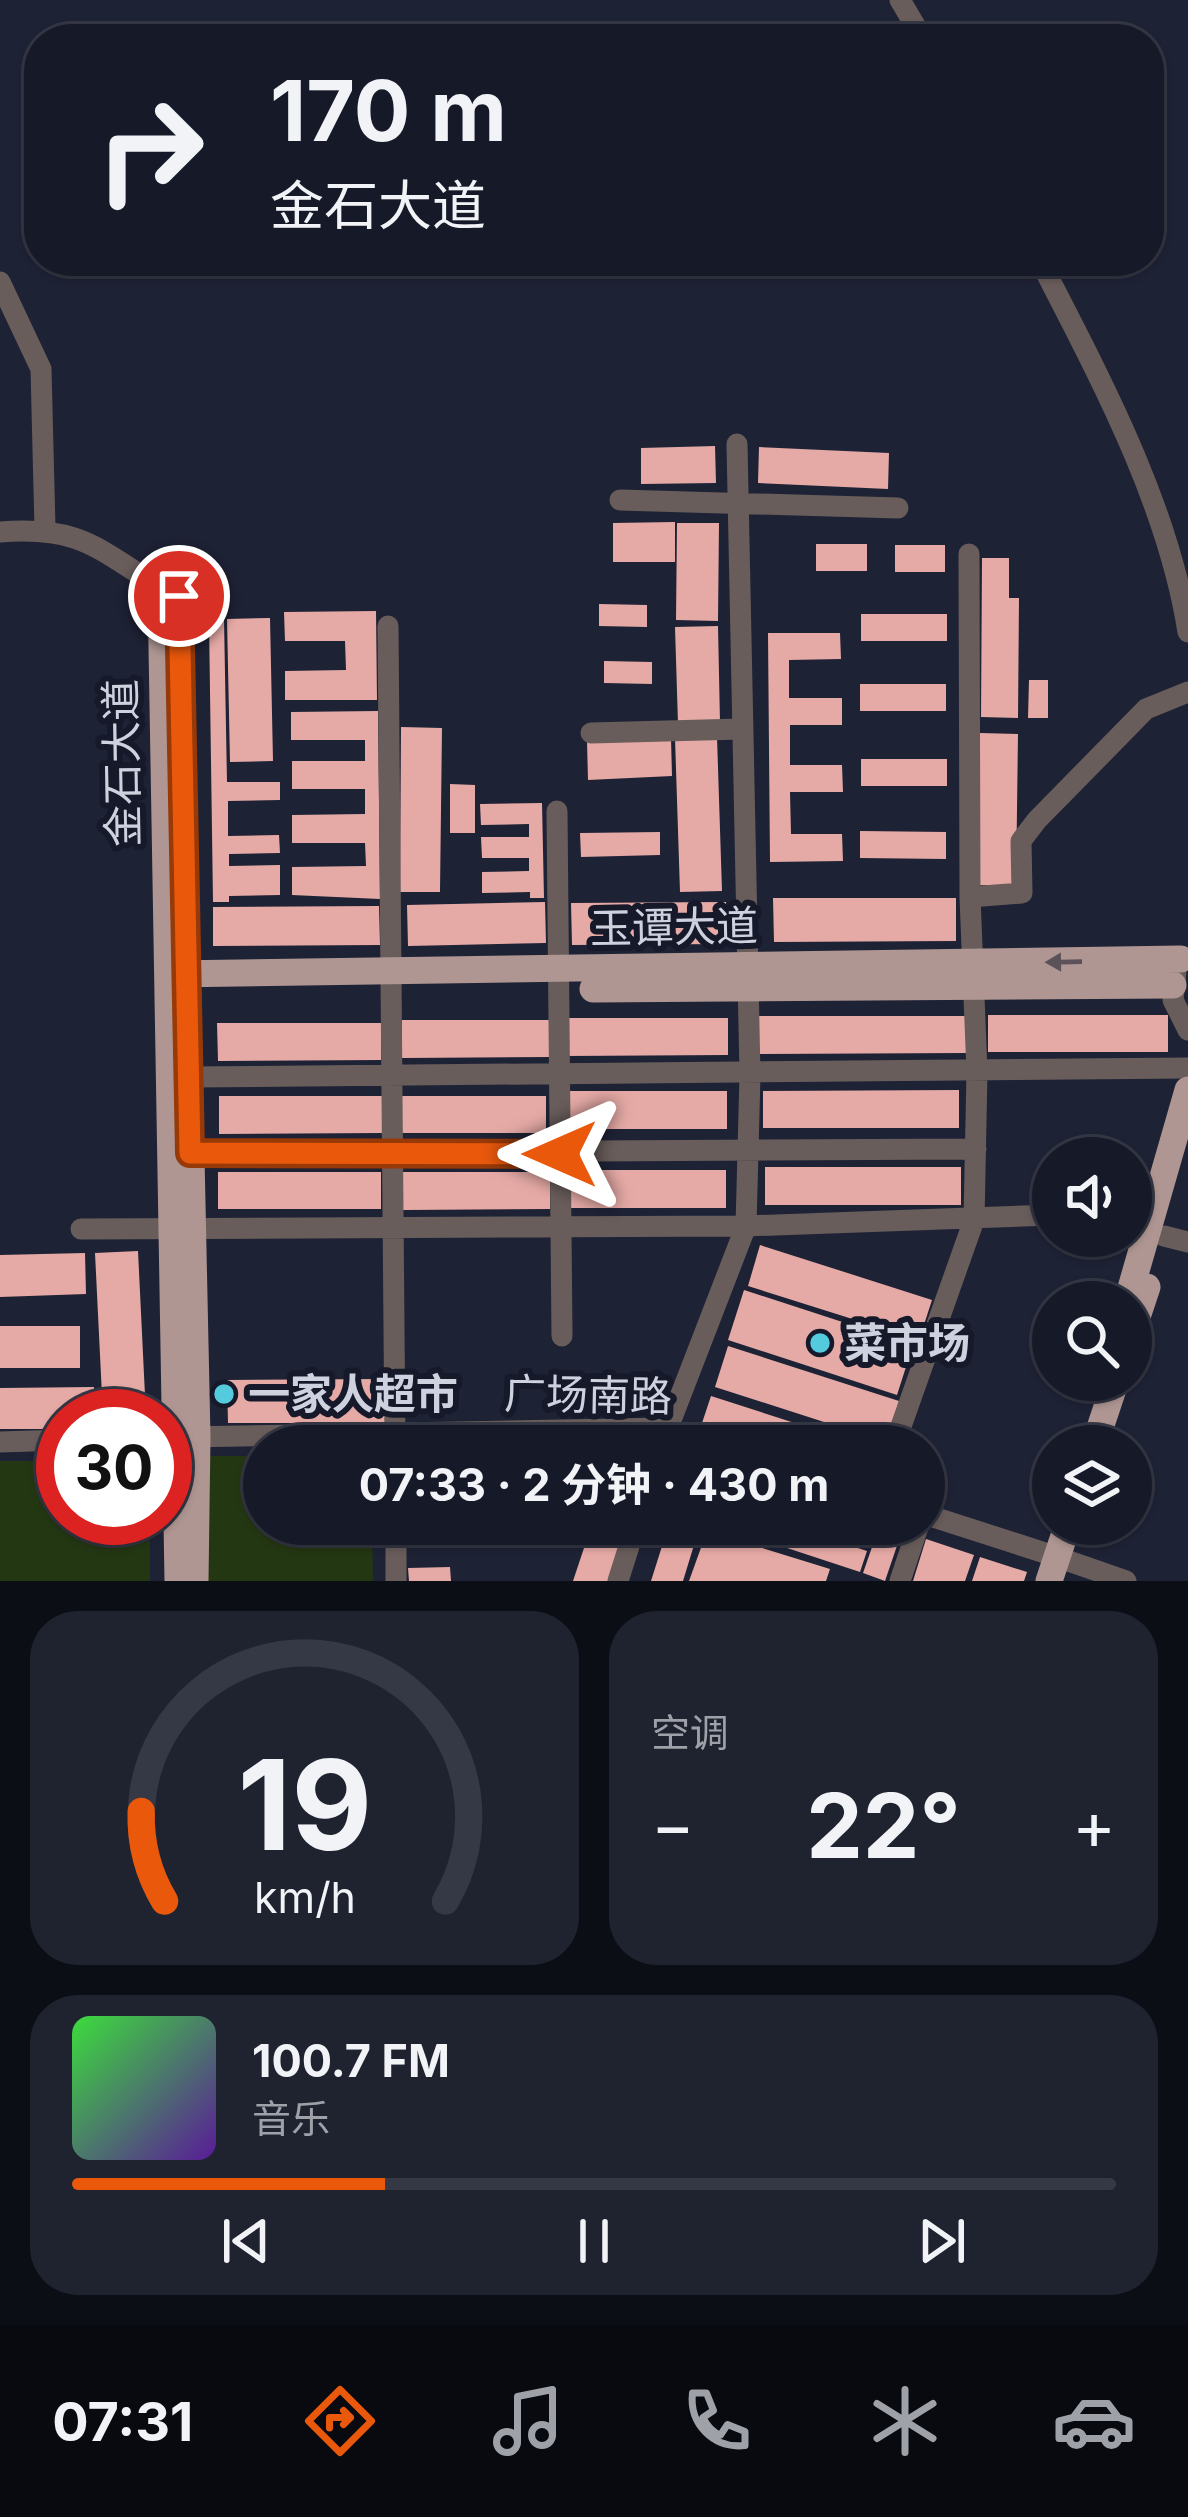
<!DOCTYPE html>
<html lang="zh">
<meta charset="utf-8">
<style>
body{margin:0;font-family:Inter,"Noto Sans SC",sans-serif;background:#1f2330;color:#f1f3f6;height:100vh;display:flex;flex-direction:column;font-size:45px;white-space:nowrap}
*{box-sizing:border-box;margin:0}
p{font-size:39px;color:#9ea1a8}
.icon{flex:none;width:66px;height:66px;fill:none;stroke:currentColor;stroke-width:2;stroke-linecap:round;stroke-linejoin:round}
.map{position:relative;height:1581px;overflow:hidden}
.details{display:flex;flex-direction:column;gap:30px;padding:30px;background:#0c0e16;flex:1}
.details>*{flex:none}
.top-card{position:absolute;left:24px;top:24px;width:1140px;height:252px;border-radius:48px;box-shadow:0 3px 9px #0004,0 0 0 3px #353845;background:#161a28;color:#f1f3f6;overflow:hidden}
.buttons{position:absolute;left:1032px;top:1137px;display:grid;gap:24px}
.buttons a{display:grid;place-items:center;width:120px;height:120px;border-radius:50%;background:#161a28;box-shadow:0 3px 9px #0004,0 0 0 3px #353845;font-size:60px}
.speed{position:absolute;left:36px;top:1389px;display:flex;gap:24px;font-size:60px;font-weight:700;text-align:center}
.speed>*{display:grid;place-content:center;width:156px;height:156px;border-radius:50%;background:#161a28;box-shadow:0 3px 9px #0004,0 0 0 3px #353845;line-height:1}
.speed .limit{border:18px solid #d22;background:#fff;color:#111}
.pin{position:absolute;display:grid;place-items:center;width:102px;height:102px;color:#fff;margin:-51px;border:6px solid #fff;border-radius:50%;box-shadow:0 3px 12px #0007}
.me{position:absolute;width:132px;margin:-66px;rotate:270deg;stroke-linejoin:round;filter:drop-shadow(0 0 9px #0008)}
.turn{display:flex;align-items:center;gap:42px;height:252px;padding:0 48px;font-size:54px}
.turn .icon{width:156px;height:156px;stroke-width:2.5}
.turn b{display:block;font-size:84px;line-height:102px}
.big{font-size:90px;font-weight:700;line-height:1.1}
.details .widget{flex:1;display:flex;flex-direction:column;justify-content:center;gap:18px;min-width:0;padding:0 42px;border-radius:48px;background:#1f2330}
.details .dial{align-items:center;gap:0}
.dial svg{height:312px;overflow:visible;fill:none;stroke:#353845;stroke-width:7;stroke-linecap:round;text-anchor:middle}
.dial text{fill:#f1f3f6;stroke:none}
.song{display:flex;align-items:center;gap:36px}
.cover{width:144px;height:144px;border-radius:18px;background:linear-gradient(135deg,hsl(120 70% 55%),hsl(270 70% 35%))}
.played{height:12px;border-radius:6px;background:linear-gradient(90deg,#ea580c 30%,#353845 30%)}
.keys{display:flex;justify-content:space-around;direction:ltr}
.heat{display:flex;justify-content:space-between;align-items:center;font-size:66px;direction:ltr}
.details .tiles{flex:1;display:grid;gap:30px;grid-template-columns:1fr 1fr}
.widget:last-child{grid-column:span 2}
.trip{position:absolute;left:243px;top:1425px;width:702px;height:120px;border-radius:60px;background:#161a28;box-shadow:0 3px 9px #0004,0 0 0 3px #353845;font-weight:700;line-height:120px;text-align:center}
.dock{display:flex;height:192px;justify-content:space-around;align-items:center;background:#090a10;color:#9ea1a8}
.dock .icon{width:84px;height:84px}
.dock .current{color:#ea580c}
.dock b{font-size:54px;color:#f1f3f6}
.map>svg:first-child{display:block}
.green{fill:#243713}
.building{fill:#e6aaa6}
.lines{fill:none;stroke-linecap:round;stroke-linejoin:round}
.minor{stroke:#695d5b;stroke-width:21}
.major{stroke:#af9692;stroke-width:27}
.oneway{fill:#5a5159}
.route-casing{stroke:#983908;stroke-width:30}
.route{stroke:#ea580c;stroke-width:21}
.poi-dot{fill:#54cadd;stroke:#15192a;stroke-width:4.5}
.labels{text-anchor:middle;stroke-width:12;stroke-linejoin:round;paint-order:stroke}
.street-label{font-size:42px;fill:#ced1de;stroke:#15192a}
.poi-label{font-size:42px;font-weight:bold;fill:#ced1de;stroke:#15192a;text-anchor:start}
</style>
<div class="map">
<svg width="1188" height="1581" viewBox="0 0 1188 1581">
<rect width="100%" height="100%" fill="#1e2235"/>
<!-- green -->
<path class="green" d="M207 1456H264V1524H372L373 1581H208Z
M0 1461H63V1518H150V1581H0Z"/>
<!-- building -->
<path class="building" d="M715 446 716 483 641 484V448Z
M759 447 889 453 888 489 758 483Z
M675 522V562H613V523Z
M677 523H719L718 621 676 620Z
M816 544H867V571H816Z
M895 545H945V572H895Z
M982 558H1009V598H1019L1018 718 981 717Z
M599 604 647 605V627L599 626Z
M376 611 377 700H285V671L346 670 345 641H285L284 612Z
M861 614H947V641H861Z
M270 618 273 761 230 762 227 619Z
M224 619 227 782H280V800L228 801V836L279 835 280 853 229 854V866L280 865V895L229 896V902H213L209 620Z
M718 626 720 723 678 724 675 627Z
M768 633H840L841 659 789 660V698H842V725H790V765H842L843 792H790L791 834H842L843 861 770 862Z
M604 661 652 662V684L604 683Z
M1029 680H1048V718H1028Z
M860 684H946V711H860Z
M378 711 380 899 292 895V867L366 866 365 843H292V815L365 814V789H292V761H365V740H291V712Z
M401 727 442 728 440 892H400Z
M980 733 1018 734 1016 886 978 885Z
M717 737 722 891 680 892 675 738Z
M671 738 672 776 588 780 587 741Z
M861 759H947V786H861Z
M450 784 475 785V833H450Z
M542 803 544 898H530V892L482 893V872L529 871V858H482L481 837H529V824L481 825 480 804Z
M860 831 946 832V859L860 858Z
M660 832V855L581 857 580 833Z
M773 898H956V941L774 942Z
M545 902 546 943 408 946 407 905Z
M726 902V944L572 945 571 903Z
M379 906 380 945 213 946V907Z
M988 1015H1168V1052H988Z
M753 1016H966V1053L754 1054Z
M564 1018H728V1055L565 1056Z
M402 1020H549V1057L402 1058Z
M217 1023H381V1060L218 1061Z
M959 1090V1128H763V1091Z
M564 1091H727V1129H564Z
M219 1096H383V1133L219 1134Z
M398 1096H546V1133H399Z
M765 1167H961V1205H765Z
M562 1170H726V1208H563Z
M218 1172H381V1209H218Z
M403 1172H550V1209L403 1210Z
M760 1245 932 1300 919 1340 748 1286Z
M138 1251 146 1416H103L95 1253Z
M85 1253 86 1294 0 1297V1255Z
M744 1290 913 1345 897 1395 728 1340Z
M0 1326H80V1368H0Z
M728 1346 899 1401 886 1442 715 1387Z
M386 1379V1423H228L227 1380Z
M94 1387V1416H63V1429H0V1388Z
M711 1396 863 1445V1446H762L701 1426Z
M411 1524H455V1543L411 1542Z
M592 1524H628L609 1581H573Z
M669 1524 698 1532 683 1581H651Z
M714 1524H784L867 1551 860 1572Z
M798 1524H868L876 1526 869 1548Z
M879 1527 901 1534 885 1581 863 1573Z
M707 1531 830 1569 826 1581H689Z
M926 1539 974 1555 965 1581H913Z
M980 1557 1027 1572 1024 1581H972Z
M450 1567 451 1581H409L408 1568Z"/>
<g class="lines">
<!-- minor -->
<path class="minor" d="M900 0 923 39
M1040 261C1099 376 1168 503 1188 632
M0 282 41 369 45 529
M620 500 898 508
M0 532C81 526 96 548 161 588
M969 554 970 897
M388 626 395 1446
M591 733 741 729
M557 811 562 1336
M1176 971 1173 1000 1188 1030
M189 1077 1188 1068
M190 1153 976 1149
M1131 1209 1157 1207
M81 1229 746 1226 1053 1215
M1164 1236 1188 1242
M184 1437 667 1428 720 1446
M0 1442 63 1440
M661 1446 746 1226 750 1075 737 444
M894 1446 974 1220 977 1072 970 897 1022 893 1021 841 1037 820 1146 709 1188 692
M924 1514 1045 1553
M396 1524V1581
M1057 1557 1126 1581
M618 1581 636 1524
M900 1581 919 1524"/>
<!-- major -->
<path class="major" d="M171 974 1181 959
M593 989 1173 985
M1127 1302 1188 1090
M1131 1335 1147 1287
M1094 1446 1116 1380
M178 1581 161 588 179 596 197 1437 195 1581
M1049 1581 1068 1524"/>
</g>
<!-- one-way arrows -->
<defs><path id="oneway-solid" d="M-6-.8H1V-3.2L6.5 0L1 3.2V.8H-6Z" transform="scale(3)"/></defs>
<use class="oneway" href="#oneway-solid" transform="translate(1064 962) rotate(179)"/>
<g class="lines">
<!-- route casing -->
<g class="route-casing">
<path id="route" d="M179 596 190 1153 560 1154"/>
</g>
<!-- route -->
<use href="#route" class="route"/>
</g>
<!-- markers -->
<g class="poi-dot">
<circle cx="820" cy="1343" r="12"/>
<circle cx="224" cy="1394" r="12"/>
</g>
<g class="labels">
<!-- street labels -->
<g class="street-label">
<text transform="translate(122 763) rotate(-91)" y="15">金石大道</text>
<text transform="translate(674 927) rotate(-1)" y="15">玉谭大道</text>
<text transform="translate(588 1395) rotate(1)" y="15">广场南路</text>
</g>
<!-- poi labels -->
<g class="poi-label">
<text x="844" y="1358">菜市场</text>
<text x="248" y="1409">一家人超市</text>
</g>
</g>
</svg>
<div class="buttons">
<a><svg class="icon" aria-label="sound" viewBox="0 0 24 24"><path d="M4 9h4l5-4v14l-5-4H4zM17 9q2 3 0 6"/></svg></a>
<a><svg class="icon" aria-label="search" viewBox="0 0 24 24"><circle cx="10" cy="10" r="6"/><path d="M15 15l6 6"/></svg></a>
<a><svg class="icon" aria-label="layers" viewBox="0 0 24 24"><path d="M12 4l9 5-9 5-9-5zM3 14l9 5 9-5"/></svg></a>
</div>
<div class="speed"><div class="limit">30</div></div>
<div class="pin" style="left:179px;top:596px;background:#d93025"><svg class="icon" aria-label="arrive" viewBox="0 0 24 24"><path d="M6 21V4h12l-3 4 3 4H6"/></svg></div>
<svg class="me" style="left:560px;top:1154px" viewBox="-20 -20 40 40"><path d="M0-17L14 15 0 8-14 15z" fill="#ea580c" stroke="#fff" stroke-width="4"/></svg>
<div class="trip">07:33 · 2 分钟 · 430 m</div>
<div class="top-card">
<div class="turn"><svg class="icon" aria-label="right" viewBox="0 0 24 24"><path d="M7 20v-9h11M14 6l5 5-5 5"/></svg><div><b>170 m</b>金石大道</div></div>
</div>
</div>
<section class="details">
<div class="tiles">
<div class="widget dial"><svg viewBox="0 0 100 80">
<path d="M14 69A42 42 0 1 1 86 69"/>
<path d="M14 69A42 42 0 0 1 8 46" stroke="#ea580c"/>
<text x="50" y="56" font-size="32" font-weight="700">19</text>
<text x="50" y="72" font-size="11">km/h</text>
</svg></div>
<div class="widget"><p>空调</p>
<div class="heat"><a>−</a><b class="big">22°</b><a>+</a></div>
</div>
<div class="widget">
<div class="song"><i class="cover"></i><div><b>100.7 FM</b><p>音乐</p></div></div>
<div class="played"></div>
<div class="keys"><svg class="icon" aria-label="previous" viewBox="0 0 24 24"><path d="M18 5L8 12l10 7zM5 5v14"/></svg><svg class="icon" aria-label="pause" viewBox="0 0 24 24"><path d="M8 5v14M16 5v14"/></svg><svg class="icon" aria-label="next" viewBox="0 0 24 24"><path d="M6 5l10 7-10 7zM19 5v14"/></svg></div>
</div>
</div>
</section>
<nav class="dock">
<b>07:31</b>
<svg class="icon current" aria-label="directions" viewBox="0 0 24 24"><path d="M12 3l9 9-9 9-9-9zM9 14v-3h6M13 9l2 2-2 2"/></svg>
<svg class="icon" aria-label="music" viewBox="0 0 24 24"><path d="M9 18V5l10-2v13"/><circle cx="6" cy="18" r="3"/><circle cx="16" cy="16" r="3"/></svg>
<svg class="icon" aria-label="phone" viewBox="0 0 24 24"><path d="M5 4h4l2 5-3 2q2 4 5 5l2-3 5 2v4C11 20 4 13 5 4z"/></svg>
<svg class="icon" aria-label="climate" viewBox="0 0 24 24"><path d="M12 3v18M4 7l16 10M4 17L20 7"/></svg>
<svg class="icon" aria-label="car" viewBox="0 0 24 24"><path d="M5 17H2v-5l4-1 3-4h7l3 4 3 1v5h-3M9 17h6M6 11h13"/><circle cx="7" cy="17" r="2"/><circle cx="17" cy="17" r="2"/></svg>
</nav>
